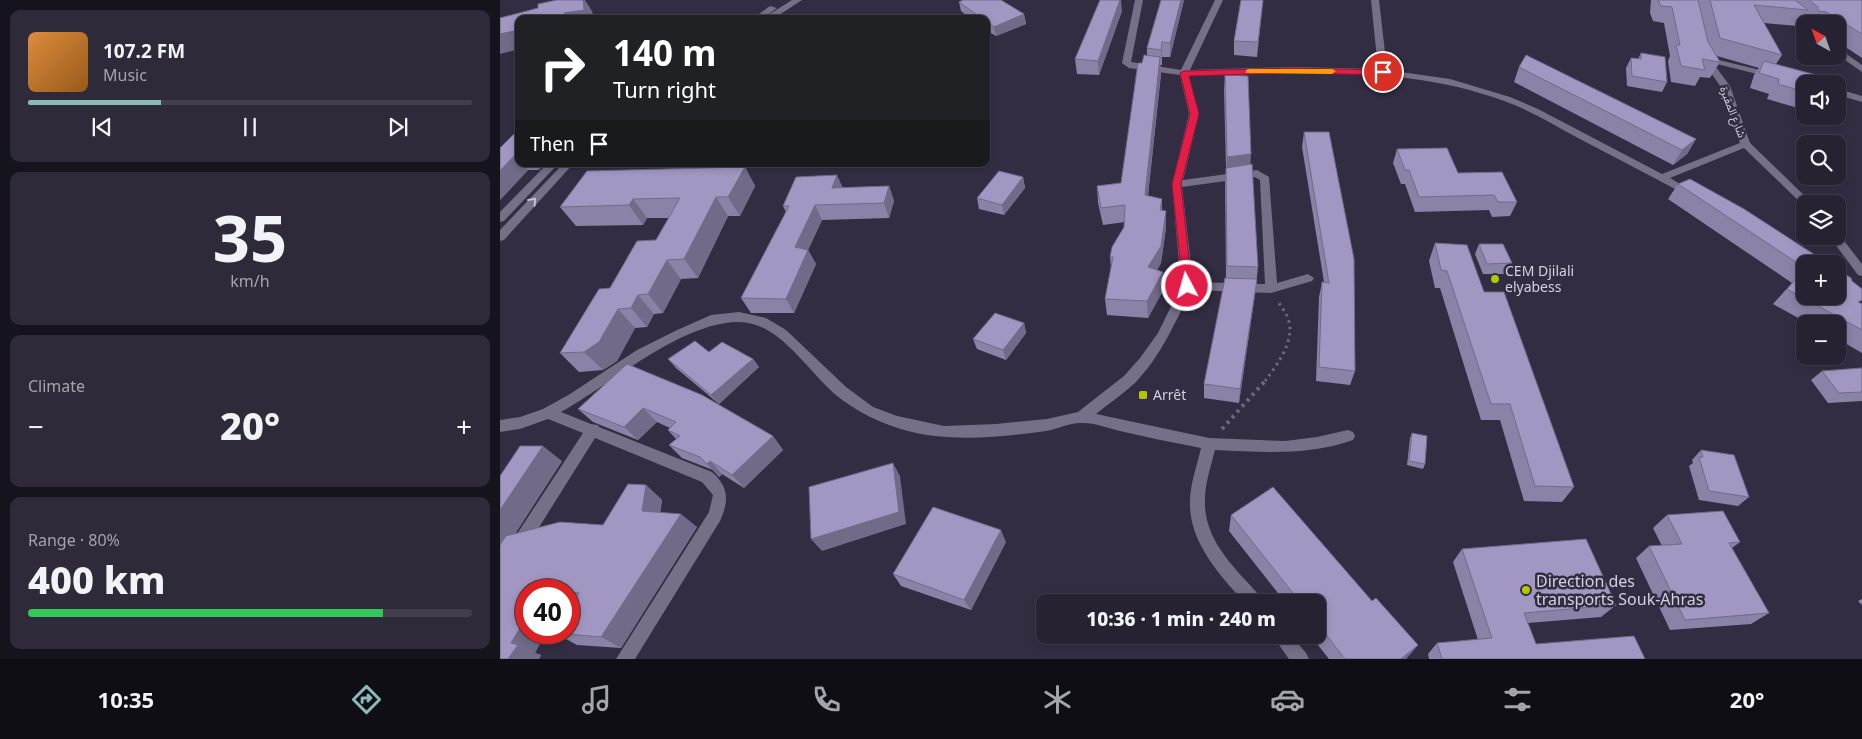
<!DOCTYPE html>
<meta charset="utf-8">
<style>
body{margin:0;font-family:"Noto Sans","Noto Sans Arabic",sans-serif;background:#2e2a3a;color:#f1f3f6;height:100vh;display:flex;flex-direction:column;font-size:19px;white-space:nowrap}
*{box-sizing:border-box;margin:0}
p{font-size:16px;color:#a4a4ac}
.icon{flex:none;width:28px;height:28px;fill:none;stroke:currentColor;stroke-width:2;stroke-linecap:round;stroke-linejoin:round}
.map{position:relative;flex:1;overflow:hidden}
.details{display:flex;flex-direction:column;gap:10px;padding:10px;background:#15131c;width:500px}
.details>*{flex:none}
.hud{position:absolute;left:15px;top:15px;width:475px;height:152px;border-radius:10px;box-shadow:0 2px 8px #0003,0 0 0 1px #423f4d;background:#202124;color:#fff;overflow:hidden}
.needle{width:32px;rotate:320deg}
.fabs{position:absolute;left:1296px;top:15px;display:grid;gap:10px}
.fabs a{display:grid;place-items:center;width:50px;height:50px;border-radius:10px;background:#262232;box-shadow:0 2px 8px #0003,0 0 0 1px #423f4d;font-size:25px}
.speed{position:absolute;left:15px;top:579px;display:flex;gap:10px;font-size:25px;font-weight:700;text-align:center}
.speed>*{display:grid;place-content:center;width:65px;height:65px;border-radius:50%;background:#262232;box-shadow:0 2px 8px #0003,0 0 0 1px #423f4d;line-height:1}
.speed .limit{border:8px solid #d22;background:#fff;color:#111}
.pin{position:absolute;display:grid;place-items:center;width:42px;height:42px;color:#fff;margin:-21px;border:2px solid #fff;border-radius:50%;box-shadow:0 1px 5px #0007}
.me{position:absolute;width:55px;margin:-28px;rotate:354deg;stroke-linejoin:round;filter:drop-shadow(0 0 4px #0008)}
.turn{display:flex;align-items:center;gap:18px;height:105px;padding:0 15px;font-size:22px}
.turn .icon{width:65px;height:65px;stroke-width:2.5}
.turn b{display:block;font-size:35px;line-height:42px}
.then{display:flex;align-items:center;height:48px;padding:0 15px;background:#0003;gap:10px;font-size:19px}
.big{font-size:38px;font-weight:800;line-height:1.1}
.details .card{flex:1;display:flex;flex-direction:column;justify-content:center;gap:8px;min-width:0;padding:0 18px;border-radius:10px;background:#2e2a3a}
.details .dial{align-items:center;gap:0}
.dial b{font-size:65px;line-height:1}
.song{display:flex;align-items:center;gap:15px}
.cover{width:60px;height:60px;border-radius:8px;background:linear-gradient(135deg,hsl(30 70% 55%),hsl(30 70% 35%))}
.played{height:5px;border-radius:2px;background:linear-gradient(90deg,#8bbbb9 30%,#423f4d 30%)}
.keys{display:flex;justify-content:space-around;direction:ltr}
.heat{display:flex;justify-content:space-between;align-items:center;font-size:28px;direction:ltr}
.charge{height:8px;border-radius:4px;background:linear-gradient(90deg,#34c759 80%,#423f4d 0)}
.trip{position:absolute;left:536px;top:594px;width:290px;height:50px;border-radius:10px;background:#262232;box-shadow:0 2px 8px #0003,0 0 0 1px #423f4d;font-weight:800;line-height:50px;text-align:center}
.menu{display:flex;height:80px;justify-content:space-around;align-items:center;background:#0f0e14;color:#a4a4ac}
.menu .icon{width:35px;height:35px}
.menu .selected{color:#8bbbb9}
.menu b{font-size:22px;color:#f1f3f6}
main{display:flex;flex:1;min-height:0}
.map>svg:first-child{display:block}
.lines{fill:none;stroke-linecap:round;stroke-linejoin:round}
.path-far1{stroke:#6d697b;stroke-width:3;stroke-dasharray:2.5 4;stroke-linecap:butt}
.path{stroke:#6d697b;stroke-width:4;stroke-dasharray:3 4.5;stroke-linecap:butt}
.minor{fill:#756f88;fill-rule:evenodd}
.wall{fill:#8b82a7}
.shaded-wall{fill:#716a88}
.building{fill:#a297c2;stroke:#716a88}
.oneway{stroke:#c5c1d1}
.route{fill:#e11d48;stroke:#92132f}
.slow{fill:#f59e0b}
.poi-dot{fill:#b1c500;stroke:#322d42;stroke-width:2}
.labels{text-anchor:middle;stroke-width:5;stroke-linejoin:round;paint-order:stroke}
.far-street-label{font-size:11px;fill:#d3d0de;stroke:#322d42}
.poi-label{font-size:14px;fill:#d3d0de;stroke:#322d42;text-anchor:start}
.near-poi-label{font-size:16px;fill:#d3d0de;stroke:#322d42;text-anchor:start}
</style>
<main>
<section class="details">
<div class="card">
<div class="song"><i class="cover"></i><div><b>107.2 FM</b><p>Music</p></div></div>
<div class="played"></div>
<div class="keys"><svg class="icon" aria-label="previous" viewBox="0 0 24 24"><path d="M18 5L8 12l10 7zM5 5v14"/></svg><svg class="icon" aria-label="pause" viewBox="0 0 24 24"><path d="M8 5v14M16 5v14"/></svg><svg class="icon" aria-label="next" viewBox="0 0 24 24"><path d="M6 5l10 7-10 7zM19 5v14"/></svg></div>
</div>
<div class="card dial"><b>35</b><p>km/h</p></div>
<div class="card"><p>Climate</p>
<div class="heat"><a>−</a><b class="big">20°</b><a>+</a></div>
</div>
<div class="card"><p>Range · 80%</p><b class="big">400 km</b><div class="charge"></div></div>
</section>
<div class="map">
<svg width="1362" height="659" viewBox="0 0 1362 659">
<rect width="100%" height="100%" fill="#322d42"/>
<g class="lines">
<!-- path-far1 -->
<path class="path-far1" d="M765 381C777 365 796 340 788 319 786 312 781 307 778 301"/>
<!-- path -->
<path class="path" d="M722 429 766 380"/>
<!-- minor -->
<path class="minor" d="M292 0H302L273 19H252L270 6 277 8 265 17Z
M635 0H643L631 62 681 70 715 0H723L690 70 792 67 878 69 871 0H879L887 70 950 79 1010 97 1038 109 1162 174 1240 143 1220 86 1201 58 1202 56 1310 82 1311 84H1305V86L1213 63 1230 86 1250 143 1313 204H1305L1304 206 1244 148 1170 178 1197 194 1192 197 1188 196C1152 177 1115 157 1078 138 1054 125 1030 110 1004 101 903 64 794 73 689 76L699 114 683 180 757 170 769 177 777 283 808 274 814 278 812 281 771 293 691 290C675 323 661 356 635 383 623 394 608 404 596 414L709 438 785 441 817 437 848 430 853 432 855 436 853 440C808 456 761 452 715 450 711 466 705 483 705 499 703 540 735 568 760 596L762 602H744C719 574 689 542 690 502 690 484 697 466 701 448 674 443 647 437 620 431 608 428 595 423 583 423 571 422 558 429 546 431 496 438 438 444 389 425 370 418 354 409 337 396 308 372 278 320 237 322 178 324 112 384 61 412L91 424 98 425 99 427 212 472C229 487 229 501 220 521L135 659H116L209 512 213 495 202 482 95 438 6 580 0 582V560L83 433 48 419 20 429 0 432V420L20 417 43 409 70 394 137 350 175 331 211 315 239 312 266 318 286 330 346 387 373 407 397 416 444 426 496 424 547 419 578 412 624 376 640 358 658 333 681 286 672 184 689 114 680 75 629 68 622 63ZM755 177 760 180 765 284 693 282 682 187Z
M1268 0H1277L1306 24 1305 29Z
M1338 48 1362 65V72L1338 55Z
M1338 89 1362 96V102L1338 95Z
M47 164H58L4 221 0 222V212Z
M63 164H73L4 240 0 241V230Z
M1338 233 1362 264V276L1358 275 1329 236H1338Z
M772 635H791L806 653 809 659H789Z"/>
</g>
<!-- wall -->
<path class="wall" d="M684 0 670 57H662V65H660L661 74 648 196 662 199V210L666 228 661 263 657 270 664 289 648 318 607 315 605 299 611 268 610 257 624 227 625 222 603 225 598 203 597 186 621 183 642 63 647 55V48Z
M741 0H763L757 57 734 55V41Z
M1151 0H1362V58L1338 42V24H1307V23L1303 19 1298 26 1264 23 1282 55 1276 64 1305 84V110L1267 99 1269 94 1250 88 1254 75 1259 68 1217 56 1220 62 1210 78 1200 77 1195 86 1171 82 1168 61 1170 56 1164 23 1153 21 1150 13Z
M459 2 524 14 526 24 496 36 486 30V19H471L461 11Z
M622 11 599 75 577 74 575 59Z
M1141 53 1167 82 1162 92 1127 86 1126 68 1131 58 1138 59Z
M1019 67 1196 139 1187 154 1173 165 1014 82Z
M725 75 750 165 758 267 755 294 739 403 704 398V384L726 278 725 183 726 169 724 90Z
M19 129V164H44L39 170H28L0 200Z
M804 132 855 371 850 385 816 381 819 297 822 282H824L802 147Z
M897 149 958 173 1017 202 1010 216 992 217 989 210 915 212 905 184H901L893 163Z
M245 167 255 186 240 216H228L198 278 181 279 163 313 154 314 147 327 135 328 117 361 103 370 79 372 60 353 110 288 156 240 169 218H147L143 225 76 226 60 207Z
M523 177 525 188 504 215 479 209 477 198Z
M1178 184 1362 304V353L1338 339V324H1309L1273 304 1292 283 1168 199Z
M389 186 394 201 389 218 322 220 308 250 316 264 294 313H251L241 298 286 212 283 206 342 188Z
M935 243 984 292 1074 487 1062 502 1024 501 1000 420H981L940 288H935L929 261Z
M979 244 1012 263 1007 274H983L975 254Z
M524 323 526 333 506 360 477 349 473 339Z
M209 352 253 359 259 367 219 404 176 368 168 359Z
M127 364 273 436 283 450 244 488 222 474 219 477 213 470 182 458 169 445 176 439 168 430 170 428 157 422 138 440 93 422 78 409Z
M1362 368V401L1328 403 1311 380 1322 371Z
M912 433 925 464 923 469 907 465 910 438Z
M1201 450 1249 497 1238 506 1199 500 1189 466 1193 463 1192 460Z
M62 461 15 534 103 525 146 485 162 500 160 512 197 527 121 648 77 645 55 633 72 603H69V590H26L35 653 41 655 39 659H0V476Z
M731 515 872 601 918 645 906 659H829L810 635H818V602H785L729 531Z
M1167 515 1240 542 1232 548 1269 613 1251 624 1170 630 1136 558 1149 546H1162L1153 528Z
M506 542 471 610 401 586 393 574Z
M962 549 1116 605 1101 617 1028 623 1036 644 1145 659H929L928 654 937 643 978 640 953 562Z
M1362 599V605L1358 601Z"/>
<!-- shaded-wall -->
<path class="shaded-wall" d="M83 0H85L92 11 94 19H68L64 13Z
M620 0H621L622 11 599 75 598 61Z
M681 0H684L670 57V43Z
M763 0 757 57 758 42Z
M524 14 526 24 496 36 494 27Z
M19 30V49L0 54V34Z
M662 42V65L661 50Z
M660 57 661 74 646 212 645 195Z
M1196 139 1187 154 1173 165 1182 150Z
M751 154 750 169 726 172 727 157Z
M15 155 19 159V164H23L28 170 0 200V171Z
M34 164H44L39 170Z
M245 167 255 186 240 216 228 197Z
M337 175 344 190 332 188Z
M523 177 525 188 504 215 502 205Z
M389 186 394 201 389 218 384 203Z
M216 197 228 216 198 278 184 259Z
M133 199 147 218 143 225 129 205Z
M315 205 322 220 308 250 316 264 294 313 286 299 295 247Z
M666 211V228L661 263 649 284 648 267Z
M167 260 181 279 163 313 148 294Z
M663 272 664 289 648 318 647 301Z
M757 279 755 294 739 403 740 389Z
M138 295 154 314 147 327 131 308Z
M118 309 135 328 117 361 103 370 84 352Z
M524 323 526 333 506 360 503 350Z
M253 359 259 367 219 404 211 395Z
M143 408 157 422 138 440 124 427Z
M273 436 283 450 244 488 232 475Z
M43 446 62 461 0 557V510Z
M210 461 222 474 219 477 207 464Z
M393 463 400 476 406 524 322 551 311 539Z
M146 485 162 500 159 525 142 511Z
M181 514 197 527 121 648 101 637Z
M501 530 506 542 471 610 464 600Z
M26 618V632H47L35 653 41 655 39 659H8L11 643Z
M918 645 906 659H901Z"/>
<!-- building -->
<path class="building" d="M57 0H83L84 10 64 13 83 17 76 19H19V30L0 34V18L38 8V4Z
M463 0H501L524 14 494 27 486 21V19H483L459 2Z
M600 0H620L598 61 575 59Z
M661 0H681L670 43 662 42 661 50 647 48Z
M741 0H763L758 42 734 41Z
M1158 0H1198L1208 42 1220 62 1202 59 1205 70 1181 66 1176 45H1180L1172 7 1161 6Z
M1210 0H1295L1308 10 1254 5 1282 55 1220 38Z
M1309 0H1362V34L1326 12 1318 11V7Z
M1141 53 1165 57 1167 82 1132 76 1131 58 1141 59Z
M644 55 660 57 645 195 662 199 660 210 666 211 661 246 648 267 663 272 647 301 605 299 613 257H610L612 247 624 227 625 205 601 208 597 186 621 183 638 63H642Z
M1026 55 1196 139 1182 150 1019 67Z
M1264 61 1335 80 1334 84H1305V92L1278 84 1279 79 1259 73Z
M725 75 748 76 751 154 727 157Z
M19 129V155H15L0 171V148Z
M804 132H829L854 259 855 371 819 367 822 282 829 283Z
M947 148 958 173 1002 172 1017 202H998L994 195 919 197 909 170H905L897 149Z
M752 164 758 267 727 266 726 168Z
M245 167 228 197H216L184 259 167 260 148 294 138 295 131 308 118 309 99 342 84 352 60 353 99 289 110 288 137 241 156 240 180 198 133 199 129 205 60 207 87 171Z
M499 171 523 177 502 205 477 198Z
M337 175 332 188 389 186 384 203 315 205 295 247 308 250 286 299 241 298 289 206H283L296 177Z
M1190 179 1244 209 1329 264H1305V268L1178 184Z
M935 243 967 245 984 292H1004L1074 487 1035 486 1010 404H991L947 271 941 270Z
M979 244H1003L1012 263 987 264Z
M1305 269V296H1338V269L1351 278 1352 281 1362 289V300L1358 302 1362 304V330L1287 289Z
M725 278 757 279 740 389 704 384Z
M495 313 524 323 503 350 473 339Z
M195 341 209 352 222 342 253 359 211 395 168 359Z
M127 364 202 395 273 436 232 475 210 461 207 464 200 457 169 445 180 436 168 430 176 422 143 408 124 427 78 409Z
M1362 368V392L1339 393 1322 371Z
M912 433 927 436 925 464 909 461Z
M20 446H43L0 510V476Z
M1201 450 1234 455 1249 497 1209 491 1199 457H1203Z
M393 463 399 512 311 539 309 487Z
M128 484 146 485 142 511 181 514 101 637 55 633V632H69V609L79 593 69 592V590H26V618L11 643 18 645 8 659H0V545L6 536 60 522 103 525Z
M773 487 872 601 876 598 918 645 901 659H845L818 624V602H800L731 515Z
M433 507 501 530 464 600 393 574Z
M1223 511 1240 542 1229 543 1269 613 1185 620 1149 546 1182 544 1167 515Z
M1086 539 1116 605 1024 613 1036 644 1134 636 1145 659H942L937 643 992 638 962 549Z"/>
<!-- one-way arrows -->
<defs><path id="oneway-chevron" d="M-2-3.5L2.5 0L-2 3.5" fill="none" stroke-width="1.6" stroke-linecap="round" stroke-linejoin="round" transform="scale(1.25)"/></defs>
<use class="oneway" href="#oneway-chevron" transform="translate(33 201) rotate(-48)"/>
<!-- route -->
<path class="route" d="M792 68 883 70 887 72 883 75 792 73 689 76 699 114 681 184 692 286 691 289H683L672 184 690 114 680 73 684 71Z"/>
<!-- slow -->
<path class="slow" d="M749 69H832L836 71 832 74 746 73V70Z"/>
<!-- markers -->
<g class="poi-dot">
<circle cx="995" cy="279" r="5"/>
<rect x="638" y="390" width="10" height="10" rx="2.5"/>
<circle cx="1026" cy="590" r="5"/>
</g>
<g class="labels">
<!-- far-street labels -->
<g class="far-street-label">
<text transform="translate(1233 112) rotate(69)" y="4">شارع المقبرة</text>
</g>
<!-- poi labels -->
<g class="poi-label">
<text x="1005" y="276">CEM Djilali<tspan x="1005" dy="16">elyabess</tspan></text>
<text x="653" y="400">Arrêt</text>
</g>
<!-- near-poi labels -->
<g class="near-poi-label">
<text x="1036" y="587">Direction des<tspan x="1036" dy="18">transports Souk-Ahras</tspan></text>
</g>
</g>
</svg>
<div class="fabs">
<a><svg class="needle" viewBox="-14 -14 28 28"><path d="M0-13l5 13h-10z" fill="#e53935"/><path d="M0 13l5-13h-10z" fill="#a4a4ac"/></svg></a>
<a><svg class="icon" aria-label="sound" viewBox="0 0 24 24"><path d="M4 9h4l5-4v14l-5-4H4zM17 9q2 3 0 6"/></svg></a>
<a><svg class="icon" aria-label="search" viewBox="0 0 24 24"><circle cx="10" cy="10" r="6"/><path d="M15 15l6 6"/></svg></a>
<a><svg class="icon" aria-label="layers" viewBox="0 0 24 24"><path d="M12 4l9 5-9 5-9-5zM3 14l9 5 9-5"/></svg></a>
<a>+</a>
<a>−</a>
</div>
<div class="speed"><div class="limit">40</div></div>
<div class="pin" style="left:883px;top:72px;background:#d93025"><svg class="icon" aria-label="arrive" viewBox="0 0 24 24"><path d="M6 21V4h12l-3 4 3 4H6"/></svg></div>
<svg class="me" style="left:687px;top:286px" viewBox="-20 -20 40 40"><circle r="17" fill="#e11d48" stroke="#fff" stroke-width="3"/><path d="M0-11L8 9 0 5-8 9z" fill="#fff"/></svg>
<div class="trip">10:36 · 1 min · 240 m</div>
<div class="hud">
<div class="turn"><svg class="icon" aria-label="right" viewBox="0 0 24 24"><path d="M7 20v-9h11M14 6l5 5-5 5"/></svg><div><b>140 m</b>Turn right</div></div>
<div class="then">Then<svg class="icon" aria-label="arrive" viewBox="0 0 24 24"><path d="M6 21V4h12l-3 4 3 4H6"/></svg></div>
</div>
</div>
</main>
<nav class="menu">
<b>10:35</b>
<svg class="icon selected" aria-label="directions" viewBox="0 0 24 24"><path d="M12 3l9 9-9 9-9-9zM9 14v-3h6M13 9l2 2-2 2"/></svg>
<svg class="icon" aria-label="music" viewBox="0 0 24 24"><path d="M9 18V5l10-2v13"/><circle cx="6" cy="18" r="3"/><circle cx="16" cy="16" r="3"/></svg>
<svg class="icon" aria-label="phone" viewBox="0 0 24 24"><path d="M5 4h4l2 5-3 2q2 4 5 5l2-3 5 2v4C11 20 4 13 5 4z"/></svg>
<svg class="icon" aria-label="climate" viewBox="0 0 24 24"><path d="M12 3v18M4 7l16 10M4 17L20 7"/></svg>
<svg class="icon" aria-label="car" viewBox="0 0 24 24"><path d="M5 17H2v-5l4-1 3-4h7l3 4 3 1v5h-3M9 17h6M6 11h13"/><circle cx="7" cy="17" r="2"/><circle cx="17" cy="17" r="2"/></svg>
<svg class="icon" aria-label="filters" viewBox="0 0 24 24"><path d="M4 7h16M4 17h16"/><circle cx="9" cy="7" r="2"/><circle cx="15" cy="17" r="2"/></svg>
<b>20°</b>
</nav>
